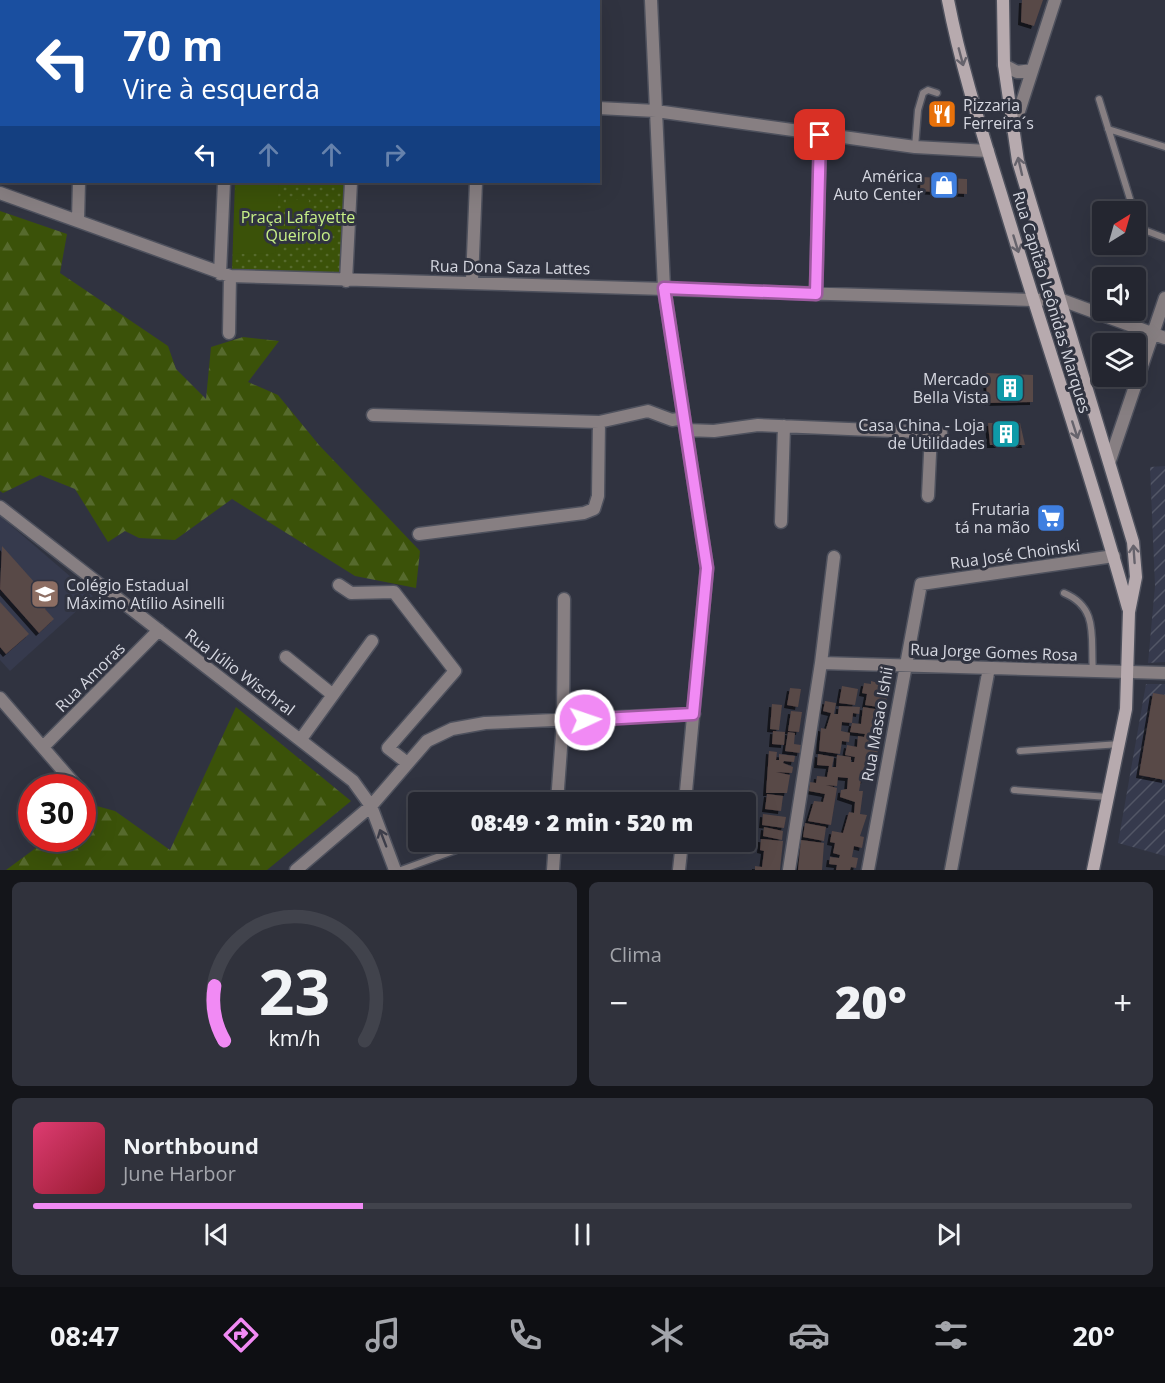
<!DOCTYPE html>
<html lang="pt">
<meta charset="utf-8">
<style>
body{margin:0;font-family:"Open Sans",sans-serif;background:#30323c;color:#f1f3f6;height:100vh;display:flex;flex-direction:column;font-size:22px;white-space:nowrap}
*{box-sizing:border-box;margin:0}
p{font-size:20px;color:#a3a5ab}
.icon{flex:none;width:33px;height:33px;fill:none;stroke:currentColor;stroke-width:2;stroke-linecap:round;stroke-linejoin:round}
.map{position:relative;height:870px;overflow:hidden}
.drawer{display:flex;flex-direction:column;gap:12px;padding:12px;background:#14151a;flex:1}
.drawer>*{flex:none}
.top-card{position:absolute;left:0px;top:0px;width:600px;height:183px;box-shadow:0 6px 24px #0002,0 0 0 2px #41434c;background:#1a4fa0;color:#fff;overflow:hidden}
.needle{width:39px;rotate:37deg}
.buttons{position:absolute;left:1092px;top:201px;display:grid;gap:12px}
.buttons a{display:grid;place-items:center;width:54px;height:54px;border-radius:6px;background:#242630;box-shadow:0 6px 24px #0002,0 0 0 2px #41434c;font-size:30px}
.speed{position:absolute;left:18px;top:774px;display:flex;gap:12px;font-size:30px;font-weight:700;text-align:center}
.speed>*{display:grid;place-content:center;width:78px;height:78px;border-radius:50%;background:#242630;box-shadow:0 6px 24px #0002,0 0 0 2px #41434c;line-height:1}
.speed .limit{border:9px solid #d22;background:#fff;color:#111}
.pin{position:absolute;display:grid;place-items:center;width:51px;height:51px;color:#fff;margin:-26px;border-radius:12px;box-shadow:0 3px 9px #0006}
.me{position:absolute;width:66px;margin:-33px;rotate:87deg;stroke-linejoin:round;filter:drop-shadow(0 0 4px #0008)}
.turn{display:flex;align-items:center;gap:21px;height:126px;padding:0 24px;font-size:27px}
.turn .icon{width:78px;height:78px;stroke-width:2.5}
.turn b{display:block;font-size:42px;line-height:51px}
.lanes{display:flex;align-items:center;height:57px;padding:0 24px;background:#0003;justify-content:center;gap:30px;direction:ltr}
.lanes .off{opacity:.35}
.big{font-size:45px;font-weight:800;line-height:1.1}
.drawer .widget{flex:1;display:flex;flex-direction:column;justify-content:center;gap:9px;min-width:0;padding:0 21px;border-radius:9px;background:#30323c}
.drawer .dial{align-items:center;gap:0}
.dial svg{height:156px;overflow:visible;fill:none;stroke:#41434c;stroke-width:7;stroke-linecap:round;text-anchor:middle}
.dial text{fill:#f1f3f6;stroke:none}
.song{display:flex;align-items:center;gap:18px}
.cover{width:72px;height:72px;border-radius:9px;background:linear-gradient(135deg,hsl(340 70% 55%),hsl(350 70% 35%))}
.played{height:6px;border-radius:3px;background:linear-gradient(90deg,#f18af4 30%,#41434c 30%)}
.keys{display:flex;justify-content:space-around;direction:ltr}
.heat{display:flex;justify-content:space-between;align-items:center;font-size:33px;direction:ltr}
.drawer .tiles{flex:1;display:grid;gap:12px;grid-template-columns:1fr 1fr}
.widget:last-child{grid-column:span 2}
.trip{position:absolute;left:408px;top:792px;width:348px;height:60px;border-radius:6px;background:#242630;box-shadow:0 6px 24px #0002,0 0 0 2px #41434c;font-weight:800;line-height:60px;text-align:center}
.dock{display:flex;height:96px;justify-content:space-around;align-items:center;background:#0e0f13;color:#a3a5ab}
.dock .icon{width:42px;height:42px}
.dock .selected{color:#f18af4}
.dock b{font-size:27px;color:#f1f3f6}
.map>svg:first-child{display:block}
.built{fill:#363a4d}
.industrial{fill:url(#industrial-furrows)}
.forest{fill:url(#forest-firs)}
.park{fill:url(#park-dots)}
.garden{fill:#3b5209}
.building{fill:#594846;filter:url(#shadow)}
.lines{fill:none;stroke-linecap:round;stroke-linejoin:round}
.lane-casing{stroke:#4e515d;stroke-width:9}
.street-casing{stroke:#4e515d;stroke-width:15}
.secondary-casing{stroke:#4e515d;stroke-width:15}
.lane{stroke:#877f82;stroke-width:6}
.street{stroke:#877f82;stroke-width:12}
.secondary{stroke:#b7aaae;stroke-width:12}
.oneway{stroke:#66636c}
.oneway2{stroke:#3d3e4a}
.route-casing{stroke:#9d5a9f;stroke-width:15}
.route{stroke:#f18af4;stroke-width:10}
.labels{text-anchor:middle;stroke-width:6;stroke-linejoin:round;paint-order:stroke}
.poi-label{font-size:16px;fill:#d5d7e0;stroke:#303340;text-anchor:end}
.park-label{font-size:16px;fill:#c7f087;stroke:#303340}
.street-label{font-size:16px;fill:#d5d7e0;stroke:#303340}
</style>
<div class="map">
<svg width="1165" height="870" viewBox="0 0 1165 870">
<defs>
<pattern id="industrial-furrows" width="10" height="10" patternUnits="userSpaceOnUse" patternTransform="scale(1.5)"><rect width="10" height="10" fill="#363a4d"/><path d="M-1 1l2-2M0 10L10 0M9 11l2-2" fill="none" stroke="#525666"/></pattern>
<pattern id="forest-firs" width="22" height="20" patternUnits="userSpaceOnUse" patternTransform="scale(1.5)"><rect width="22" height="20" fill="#3b5209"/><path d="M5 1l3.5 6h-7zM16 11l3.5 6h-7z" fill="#566a2d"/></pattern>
<pattern id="park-dots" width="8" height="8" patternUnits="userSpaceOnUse" patternTransform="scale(1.5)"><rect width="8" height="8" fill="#3b5209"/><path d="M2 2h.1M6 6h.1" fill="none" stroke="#566a2d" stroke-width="1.8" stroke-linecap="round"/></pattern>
<filter id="shadow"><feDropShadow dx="-3" dy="3" stdDeviation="0" flood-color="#0009"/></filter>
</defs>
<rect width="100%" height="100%" fill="#303340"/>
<!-- built -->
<path class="built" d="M0 516 93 596 10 671 0 660Z"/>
<!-- industrial -->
<path class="industrial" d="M1165 466V662L1148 663 1155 586 1150 467Z
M1146 684H1165V856L1118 843Z"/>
<!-- forest -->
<path class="forest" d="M0 211 67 234 60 273 168 346 176 369 206 399 211 347 243 337 279 341 248 382 278 395 319 445 420 551 416 588 355 576 232 499 175 540 139 538 125 531 108 542 75 489 40 475 3 493 0 491Z
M236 707 351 801 267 870H6L48 839 82 838 83 813 93 805 115 811 170 850Z"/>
<!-- park -->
<path class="park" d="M235 182H348L342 273 232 270Z"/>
<!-- garden -->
<path class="garden" d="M236 182H279L275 253 233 254Z
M286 200H309L305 244 284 245Z"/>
<!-- building -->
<path class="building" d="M1022 0H1043L1034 26 1021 22Z
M921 177 967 179V194L920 191Z
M986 373 1033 375V402L987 403Z
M988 423H1020L1025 445H990Z
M2 546 52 602 45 609 54 619 39 633 0 589Z
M0 602 29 634 6 654 0 647Z
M871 681 885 685 883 696 887 697 885 708 865 705 867 694 862 693 864 683 871 684Z
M842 686 858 689 855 705 839 703Z
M790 688 801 689 798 707 787 705Z
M1153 693 1165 695V780L1139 775Z
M825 701 836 703 834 714H838L839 706 860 707 859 714 853 713 852 723 861 724 863 707 881 710 871 749 878 750 877 757 868 759 864 781 861 780 859 791H863L860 814 867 815 860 836 864 837 862 848 854 846 852 857 858 858 856 868 851 867 850 870H836L837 865 829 864 830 857 839 858 840 855 833 853 835 843 830 842 832 831 843 833 849 812 854 813 855 802 840 797 841 790 847 789 848 778 838 777 837 786 826 785 837 788 831 825 808 821 814 801 823 802 825 794 809 791 810 782 816 783 817 776 827 777 829 766 817 765 818 754 834 757 832 767H836L837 755 851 757V762H854L855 757 845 755 847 745 857 747 858 736 864 737 865 734 850 732 852 723 842 722 841 731 850 733 849 742 842 741 840 754 819 751 821 728 826 729 831 713 823 711Z
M772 704 782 705 779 730 770 729Z
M791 711 802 712 799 732 788 731Z
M773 731 785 732 784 745 772 744Z
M788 732 795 733 794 744 801 745 800 753 785 751Z
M769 751 777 752 776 760H779V754L795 756 794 762 784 761 783 763 793 767 792 773 776 772 790 775 787 793H766Z
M767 794 783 796 781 811 765 809Z
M763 814 786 817 784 828 762 825Z
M805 823 826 827 824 841 803 837Z
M764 827 783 831 782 840 763 836Z
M761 839 783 841 780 870H755V866L762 867 764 851 760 850Z
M801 840 824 843 822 870H798Z"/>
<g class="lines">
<!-- lane casing -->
<g class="lane-casing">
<path id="lane" d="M1099 99 1134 212
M1108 129 1165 147
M915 147 918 110 923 93 928 90 937 93
M1136 215 1139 228 1165 238
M1064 593C1100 608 1090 639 1093 671
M1020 751 1120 744
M1014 790 1108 797
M401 870 478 842"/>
</g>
<!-- street casing -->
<g class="street-casing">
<path id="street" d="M651 0 664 288 707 568 685 802
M85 2V0
M230 2V0
M358 2V0
M483 2V0
M1004 65 1017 72 1032 70
M598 108 656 111 915 147 988 151
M1013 130 1055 0
M0 193 230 276 1033 300 1059 299 1165 338
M78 220 79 182
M220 274 224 182
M346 281 351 182
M472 281 476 182
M816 294 820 135
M229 333 230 276
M373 415 599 422 648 411 672 420 684 418
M686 430 714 431 758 425 941 433
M1110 460 1165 298
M928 496 931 433
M0 507 353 781 371 806 395 870
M781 522 784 426
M419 534 584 513 594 509 598 496 599 422
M339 585 351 593 394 592 455 671 388 748 406 762
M286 657 333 695
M821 663 1165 673
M0 698 78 788
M301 739 372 641
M44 746 159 630
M557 802 563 721 564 599
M296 870 371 806 427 741 452 729 485 723 694 714
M553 870 555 842
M679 870 682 842
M789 870 821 663 834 557
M868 870 921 584 1114 556
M951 870 989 668"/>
</g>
<!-- secondary casing -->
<g class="secondary-casing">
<path id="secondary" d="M948 0C961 67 982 132 1002 197 1043 334 1090 470 1128 608
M1003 0 1004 65 1018 161 1133 542 1136 577 1129 612 1126 709 1093 870"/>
</g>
<!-- lane -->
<use href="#lane" class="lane"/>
<!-- street -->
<use href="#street" class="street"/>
<!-- secondary -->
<use href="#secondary" class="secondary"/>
</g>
<!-- one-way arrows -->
<defs><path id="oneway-shaft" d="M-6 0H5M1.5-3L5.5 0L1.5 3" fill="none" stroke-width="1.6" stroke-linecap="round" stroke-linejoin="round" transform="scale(1.5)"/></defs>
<g class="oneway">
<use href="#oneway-shaft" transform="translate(961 57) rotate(75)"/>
<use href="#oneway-shaft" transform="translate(1020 166) rotate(-103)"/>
<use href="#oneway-shaft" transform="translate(1016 244) rotate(73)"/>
<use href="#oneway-shaft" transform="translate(1075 430) rotate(72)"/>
<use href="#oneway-shaft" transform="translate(1134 554) rotate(-94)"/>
</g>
<use class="oneway2" href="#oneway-shaft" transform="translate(383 838) rotate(-111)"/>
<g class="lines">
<!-- route casing -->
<g class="route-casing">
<path id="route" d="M585 720 693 714 707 568 664 288 816 294 820 135"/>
</g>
<!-- route -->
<use href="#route" class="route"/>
</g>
<!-- icons -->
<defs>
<g id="restaurant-square" transform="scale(1.5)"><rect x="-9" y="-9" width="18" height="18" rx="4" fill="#e8710a" stroke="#303340"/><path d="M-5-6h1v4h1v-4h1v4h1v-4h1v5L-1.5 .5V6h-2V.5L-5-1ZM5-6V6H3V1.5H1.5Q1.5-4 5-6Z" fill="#fff"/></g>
<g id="shop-square" transform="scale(1.5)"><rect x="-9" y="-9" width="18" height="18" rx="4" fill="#3f7fe0" stroke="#303340"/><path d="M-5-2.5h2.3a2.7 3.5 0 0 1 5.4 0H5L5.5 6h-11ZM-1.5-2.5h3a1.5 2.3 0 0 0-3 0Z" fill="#fff"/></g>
<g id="building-square" transform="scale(1.5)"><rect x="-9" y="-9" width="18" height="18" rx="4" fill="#0f9aa8" stroke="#303340"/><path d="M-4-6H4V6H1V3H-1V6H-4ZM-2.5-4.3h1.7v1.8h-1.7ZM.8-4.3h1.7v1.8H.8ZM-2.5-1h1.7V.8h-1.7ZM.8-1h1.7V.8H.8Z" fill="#fff"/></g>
<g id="supermarket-square" transform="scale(1.5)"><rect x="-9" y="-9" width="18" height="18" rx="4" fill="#3f7fe0" stroke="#303340"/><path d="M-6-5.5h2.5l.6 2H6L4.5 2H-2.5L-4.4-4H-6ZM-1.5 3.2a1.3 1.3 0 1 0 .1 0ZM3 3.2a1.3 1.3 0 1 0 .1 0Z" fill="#fff"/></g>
<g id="school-square" transform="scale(1.5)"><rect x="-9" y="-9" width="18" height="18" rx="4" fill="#8d6e63" stroke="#303340"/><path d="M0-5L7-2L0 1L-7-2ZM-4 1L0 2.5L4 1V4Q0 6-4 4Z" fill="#fff"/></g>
</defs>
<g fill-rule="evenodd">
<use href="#restaurant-square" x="942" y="114"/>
<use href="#shop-square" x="944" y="185"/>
<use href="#building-square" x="1010" y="388"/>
<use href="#building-square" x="1006" y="434"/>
<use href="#supermarket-square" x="1051" y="518"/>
<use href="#school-square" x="45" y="594"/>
</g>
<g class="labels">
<!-- poi labels -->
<g class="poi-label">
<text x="963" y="111" text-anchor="start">Pizzaria<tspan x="963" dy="18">Ferreira´s</tspan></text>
<text x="923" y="182">América<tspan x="923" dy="18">Auto Center</tspan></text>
<text x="989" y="385">Mercado<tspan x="989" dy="18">Bella Vista</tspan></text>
<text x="985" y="431">Casa China - Loja<tspan x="985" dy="18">de Utilidades</tspan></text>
<text x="1030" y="515">Frutaria<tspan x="1030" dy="18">tá na mão</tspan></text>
<text x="66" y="591" text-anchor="start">Colégio Estadual<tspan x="66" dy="18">Máximo Atílio Asinelli</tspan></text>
</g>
<!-- park labels -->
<g class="park-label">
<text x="298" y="223">Praça Lafayette<tspan x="298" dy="18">Queirolo</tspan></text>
</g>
<!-- street labels -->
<g class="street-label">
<text transform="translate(510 267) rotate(1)" y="6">Rua Dona Saza Lattes</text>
<text transform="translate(1052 302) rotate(73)" y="6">Rua Capitão Leônidas Marques</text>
<text transform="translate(1015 554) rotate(-8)" y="6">Rua José Choinski</text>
<text transform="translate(994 652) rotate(2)" y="6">Rua Jorge Gomes Rosa</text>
<text transform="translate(240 672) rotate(37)" y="6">Rua Júlio Wischral</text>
<text transform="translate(90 677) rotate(-45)" y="6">Rua Amoras</text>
<text transform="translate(877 724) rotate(-80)" y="6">Rua Masao Ishii</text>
</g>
</g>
</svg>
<div class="buttons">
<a><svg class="needle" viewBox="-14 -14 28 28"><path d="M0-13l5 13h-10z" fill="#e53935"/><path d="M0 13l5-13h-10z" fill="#a3a5ab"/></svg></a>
<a><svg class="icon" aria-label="sound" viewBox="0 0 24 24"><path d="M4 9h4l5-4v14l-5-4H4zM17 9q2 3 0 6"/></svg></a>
<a><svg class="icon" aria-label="layers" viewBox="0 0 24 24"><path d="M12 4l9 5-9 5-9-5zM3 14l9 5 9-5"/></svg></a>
</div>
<div class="speed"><div class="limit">30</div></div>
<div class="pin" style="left:820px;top:135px;background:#d93025"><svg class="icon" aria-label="arrive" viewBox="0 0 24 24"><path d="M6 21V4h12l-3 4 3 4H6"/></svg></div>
<svg class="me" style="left:585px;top:720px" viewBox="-20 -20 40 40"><circle r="17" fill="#f18af4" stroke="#fff" stroke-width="3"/><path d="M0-11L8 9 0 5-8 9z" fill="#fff"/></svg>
<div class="trip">08:49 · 2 min · 520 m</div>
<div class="top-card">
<div class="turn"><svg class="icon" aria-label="left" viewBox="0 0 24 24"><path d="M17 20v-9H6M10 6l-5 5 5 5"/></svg><div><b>70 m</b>Vire à esquerda</div></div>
<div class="lanes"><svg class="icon" aria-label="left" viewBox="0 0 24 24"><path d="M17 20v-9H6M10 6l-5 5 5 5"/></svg><svg class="icon off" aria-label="ahead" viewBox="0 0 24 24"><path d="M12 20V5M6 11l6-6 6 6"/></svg><svg class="icon off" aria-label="ahead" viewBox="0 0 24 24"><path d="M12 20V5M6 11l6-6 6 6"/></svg><svg class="icon off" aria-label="right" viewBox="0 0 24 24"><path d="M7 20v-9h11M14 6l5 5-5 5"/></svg></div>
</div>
</div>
<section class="drawer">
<div class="tiles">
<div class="widget dial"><svg viewBox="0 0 100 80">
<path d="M14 69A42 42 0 1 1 86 69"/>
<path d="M14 69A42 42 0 0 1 9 41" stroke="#f18af4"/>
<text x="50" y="56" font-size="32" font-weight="700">23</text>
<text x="50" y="72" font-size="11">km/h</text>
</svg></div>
<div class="widget"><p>Clima</p>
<div class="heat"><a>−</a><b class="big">20°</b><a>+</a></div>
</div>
<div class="widget">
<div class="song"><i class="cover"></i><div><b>Northbound</b><p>June Harbor</p></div></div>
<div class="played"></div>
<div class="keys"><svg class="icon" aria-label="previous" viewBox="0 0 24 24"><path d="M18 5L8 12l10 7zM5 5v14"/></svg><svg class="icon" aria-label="pause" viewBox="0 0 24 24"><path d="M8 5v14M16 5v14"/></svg><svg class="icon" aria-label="next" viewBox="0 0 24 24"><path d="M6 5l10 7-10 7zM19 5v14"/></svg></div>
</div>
</div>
</section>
<nav class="dock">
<b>08:47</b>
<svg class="icon selected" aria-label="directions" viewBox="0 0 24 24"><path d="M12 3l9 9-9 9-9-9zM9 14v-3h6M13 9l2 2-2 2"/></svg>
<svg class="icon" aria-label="music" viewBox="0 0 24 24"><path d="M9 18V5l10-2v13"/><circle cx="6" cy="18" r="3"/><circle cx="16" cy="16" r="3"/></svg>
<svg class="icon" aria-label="phone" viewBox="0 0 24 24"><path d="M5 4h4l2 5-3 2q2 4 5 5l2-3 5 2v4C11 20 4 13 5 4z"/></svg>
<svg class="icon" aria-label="climate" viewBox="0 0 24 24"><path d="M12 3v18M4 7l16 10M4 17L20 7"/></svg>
<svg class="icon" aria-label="car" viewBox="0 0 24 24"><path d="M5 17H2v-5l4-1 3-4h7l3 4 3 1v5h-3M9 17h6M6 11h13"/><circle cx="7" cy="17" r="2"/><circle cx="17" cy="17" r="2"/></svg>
<svg class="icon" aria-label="filters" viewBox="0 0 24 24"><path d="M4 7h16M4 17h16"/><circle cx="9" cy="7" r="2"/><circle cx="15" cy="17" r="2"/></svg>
<b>20°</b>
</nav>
